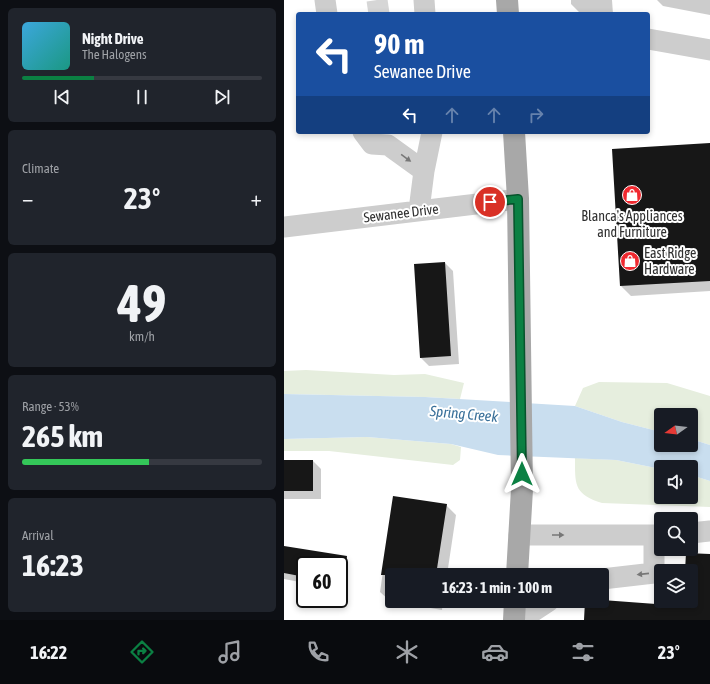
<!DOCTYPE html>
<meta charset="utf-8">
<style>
body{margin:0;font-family:"Asap Condensed",sans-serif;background:#20242c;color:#f1f3f6;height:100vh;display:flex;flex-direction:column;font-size:15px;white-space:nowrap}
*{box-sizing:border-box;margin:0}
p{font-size:13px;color:#9ea1a6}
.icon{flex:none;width:22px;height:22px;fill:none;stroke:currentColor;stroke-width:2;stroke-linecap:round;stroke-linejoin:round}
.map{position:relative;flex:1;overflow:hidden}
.details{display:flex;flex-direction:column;gap:8px;padding:8px;background:#0d0f14;width:284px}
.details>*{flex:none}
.guide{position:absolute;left:12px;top:12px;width:354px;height:122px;border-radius:4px;box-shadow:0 2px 6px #0003;background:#1a4fa0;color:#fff;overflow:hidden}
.needle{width:26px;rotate:256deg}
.controls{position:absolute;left:370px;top:408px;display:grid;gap:8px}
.controls a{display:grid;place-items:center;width:44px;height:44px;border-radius:4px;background:#171b24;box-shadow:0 2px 6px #0003;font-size:20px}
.speed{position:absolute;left:12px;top:556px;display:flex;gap:8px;font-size:20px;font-weight:700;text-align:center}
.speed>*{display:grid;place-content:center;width:52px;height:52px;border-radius:50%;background:#171b24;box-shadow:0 2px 6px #0003;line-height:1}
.speed .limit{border:2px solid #111;border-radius:6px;background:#fff;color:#111}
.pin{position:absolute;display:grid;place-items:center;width:34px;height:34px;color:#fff;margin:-17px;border:2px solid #fff;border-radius:50%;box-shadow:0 1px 4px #0007}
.me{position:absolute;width:44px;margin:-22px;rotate:0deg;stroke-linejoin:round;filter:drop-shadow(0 0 3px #0008)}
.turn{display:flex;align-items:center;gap:14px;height:84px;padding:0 12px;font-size:18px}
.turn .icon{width:52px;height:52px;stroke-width:2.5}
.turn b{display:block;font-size:28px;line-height:34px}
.lanes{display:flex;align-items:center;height:38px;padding:0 12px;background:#0003;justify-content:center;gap:20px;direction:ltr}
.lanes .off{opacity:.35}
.big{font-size:30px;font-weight:700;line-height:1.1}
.details .tile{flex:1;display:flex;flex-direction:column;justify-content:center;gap:6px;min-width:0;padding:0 14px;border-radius:6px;background:#20242c}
.details .dial{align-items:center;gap:0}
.dial b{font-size:52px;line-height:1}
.song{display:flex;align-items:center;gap:12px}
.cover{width:48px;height:48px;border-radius:6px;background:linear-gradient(135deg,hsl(200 70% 55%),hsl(170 70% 35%))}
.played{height:4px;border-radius:2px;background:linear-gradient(90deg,#0b8043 30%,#363941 30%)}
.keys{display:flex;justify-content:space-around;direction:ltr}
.heat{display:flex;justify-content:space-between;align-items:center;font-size:22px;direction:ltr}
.charge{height:6px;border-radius:3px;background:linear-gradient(90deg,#34c759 53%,#363941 0)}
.trip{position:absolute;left:101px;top:568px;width:224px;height:40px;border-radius:4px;background:#171b24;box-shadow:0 2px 6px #0003;font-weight:700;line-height:40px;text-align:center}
.dock{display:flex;height:64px;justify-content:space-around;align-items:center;background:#090b0e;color:#9ea1a6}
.dock .icon{width:28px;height:28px}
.dock .selected{color:#0b8043}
.dock b{font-size:18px;color:#f1f3f6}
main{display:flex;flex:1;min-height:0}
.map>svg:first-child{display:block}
.green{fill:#e6eede}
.water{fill:#c9deef}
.shadow{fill:#0003}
.building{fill:#171717}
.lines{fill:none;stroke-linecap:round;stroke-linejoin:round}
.minor-tunnel{stroke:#d6d6d6;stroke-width:21;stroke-dasharray:21 10;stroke-linecap:butt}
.minor{stroke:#cdcdcd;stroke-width:21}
.major{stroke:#a8a8a8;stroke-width:22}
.oneway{fill:#777}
.route-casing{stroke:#07532c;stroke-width:10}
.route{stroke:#0b8043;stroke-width:7}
.labels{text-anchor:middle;stroke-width:4;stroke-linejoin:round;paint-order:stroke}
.street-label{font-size:14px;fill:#303030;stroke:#fff}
.poi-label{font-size:14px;fill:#303030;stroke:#fff}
.water-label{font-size:15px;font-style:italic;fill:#386f99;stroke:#fff}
</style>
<main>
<section class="details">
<div class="tile">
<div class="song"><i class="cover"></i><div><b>Night Drive</b><p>The Halogens</p></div></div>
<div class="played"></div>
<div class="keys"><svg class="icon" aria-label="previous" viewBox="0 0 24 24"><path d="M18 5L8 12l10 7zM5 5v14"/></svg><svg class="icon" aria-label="pause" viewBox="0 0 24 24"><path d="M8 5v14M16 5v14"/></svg><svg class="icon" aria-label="next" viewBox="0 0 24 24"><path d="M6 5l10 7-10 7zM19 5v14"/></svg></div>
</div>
<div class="tile"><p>Climate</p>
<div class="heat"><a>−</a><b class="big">23°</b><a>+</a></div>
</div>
<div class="tile dial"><b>49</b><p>km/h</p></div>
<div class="tile"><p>Range · 53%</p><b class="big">265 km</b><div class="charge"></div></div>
<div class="tile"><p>Arrival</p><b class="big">16:23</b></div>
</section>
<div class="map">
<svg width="426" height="620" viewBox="0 0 426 620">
<rect width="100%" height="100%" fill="#fff"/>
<!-- green -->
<path class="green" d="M22 370 110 375 141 374 180 383 176 399 141 397 0 394V371Z
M315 382 383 383 426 396V445L407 439V415H377V432L338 422 291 406 299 388Z
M83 437 167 444 177 447 176 460 169 465 45 451H0V439Z
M291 458 332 460 377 469V497H407V475L426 481V507L318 503C290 494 291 485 291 458Z"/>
<!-- water -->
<path class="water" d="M0 394 141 397 291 406 338 422 377 432V445H407V439L426 445V481L407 475V467H377V469L332 460 214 455 167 444 83 437 0 439Z"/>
<!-- shadow -->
<path class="shadow" d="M287 0H328L329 14H297L287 4Z
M373 0H426V15L379 6Z
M426 144V291L347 296 337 286Z
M161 263 169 271 175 364 145 366 137 358 131 265Z
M0 461H29L37 469V499H0Z
M110 497 162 505 172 515 163 575H108V601H159L158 610 106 601 96 592Z
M0 547 55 565H21V583L0 579Z"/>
<!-- building -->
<path class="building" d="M426 143V281L336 286 328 149Z
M161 262 167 356 136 358 130 264Z
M0 460H29V491H0Z
M109 496 163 504 152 575H97Z
M0 546 63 556 62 565H21V577L0 573Z
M402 553 426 554V620H300L301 601 318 600 399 606 400 601H407V571H401Z"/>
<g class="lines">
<!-- minor-tunnel -->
<path class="minor-tunnel" d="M93 0 95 14"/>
<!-- minor -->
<path class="minor" d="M41 0 43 14
M140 0 141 14
M364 39 426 50
M79 132 88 144 104 145 140 171
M135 210 140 171 148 132
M0 227 234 199
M407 533 426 531
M235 535H370V573L318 579
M236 620 265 601"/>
<!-- major -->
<path class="major" d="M223 0 224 14
M230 132 234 199 238 489 233 575
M230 620 231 601"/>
</g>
<!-- one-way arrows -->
<defs><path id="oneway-solid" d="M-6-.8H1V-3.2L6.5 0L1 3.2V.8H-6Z"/></defs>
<g class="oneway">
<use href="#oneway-solid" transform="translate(122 158) rotate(36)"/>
<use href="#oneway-solid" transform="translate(274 535)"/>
<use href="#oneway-solid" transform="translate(359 574) rotate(174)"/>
</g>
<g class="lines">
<!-- route casing -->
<g class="route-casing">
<path id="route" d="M206 202 234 199 238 474"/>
</g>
<!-- route -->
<use href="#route" class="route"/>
</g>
<!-- icons -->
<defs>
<g id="shop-disc" transform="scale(1)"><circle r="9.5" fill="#f02930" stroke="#fff"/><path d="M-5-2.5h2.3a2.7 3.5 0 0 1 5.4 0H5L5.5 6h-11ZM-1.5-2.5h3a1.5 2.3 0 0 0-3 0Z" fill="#fff"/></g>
</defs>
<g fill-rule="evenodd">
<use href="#shop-disc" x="348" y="195"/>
<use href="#shop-disc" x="346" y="261"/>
</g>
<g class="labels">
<!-- street labels -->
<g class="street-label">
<text transform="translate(117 213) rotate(-7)" y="5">Sewanee Drive</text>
</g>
<!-- poi labels -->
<g class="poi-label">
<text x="348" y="221">Blanca's Appliances<tspan x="348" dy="16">and Furniture</tspan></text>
<text x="360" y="258" text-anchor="start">East Ridge<tspan x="360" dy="16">Hardware</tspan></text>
</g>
<!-- water labels -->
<g class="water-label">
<text transform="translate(180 414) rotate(5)" y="5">Spring Creek</text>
</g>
</g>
</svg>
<div class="controls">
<a><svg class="needle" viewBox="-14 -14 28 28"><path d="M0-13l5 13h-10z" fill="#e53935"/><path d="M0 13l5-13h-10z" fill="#9ea1a6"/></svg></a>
<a><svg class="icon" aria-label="sound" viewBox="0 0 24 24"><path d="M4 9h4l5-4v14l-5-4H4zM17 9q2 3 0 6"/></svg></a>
<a><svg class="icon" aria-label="search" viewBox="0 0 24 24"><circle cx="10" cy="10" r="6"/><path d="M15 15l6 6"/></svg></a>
<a><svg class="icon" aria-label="layers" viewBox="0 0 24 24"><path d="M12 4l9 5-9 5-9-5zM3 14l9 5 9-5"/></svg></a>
</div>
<div class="speed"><div class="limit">60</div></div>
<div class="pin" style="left:206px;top:202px;background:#d93025"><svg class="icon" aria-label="arrive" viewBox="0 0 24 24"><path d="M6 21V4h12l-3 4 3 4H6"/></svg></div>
<svg class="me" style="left:238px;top:474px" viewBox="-20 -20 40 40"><path d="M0-17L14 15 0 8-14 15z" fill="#0b8043" stroke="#fff" stroke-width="4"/></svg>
<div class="trip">16:23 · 1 min · 100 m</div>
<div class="guide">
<div class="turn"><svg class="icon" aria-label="left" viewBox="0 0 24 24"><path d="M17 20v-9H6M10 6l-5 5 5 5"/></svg><div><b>90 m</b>Sewanee Drive</div></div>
<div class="lanes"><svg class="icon" aria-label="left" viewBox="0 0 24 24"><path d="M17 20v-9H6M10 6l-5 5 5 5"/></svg><svg class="icon off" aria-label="ahead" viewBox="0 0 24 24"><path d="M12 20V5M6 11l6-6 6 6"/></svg><svg class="icon off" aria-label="ahead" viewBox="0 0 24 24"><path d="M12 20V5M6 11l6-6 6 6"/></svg><svg class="icon off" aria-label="right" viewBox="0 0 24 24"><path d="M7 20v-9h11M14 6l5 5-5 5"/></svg></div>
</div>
</div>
</main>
<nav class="dock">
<b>16:22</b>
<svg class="icon selected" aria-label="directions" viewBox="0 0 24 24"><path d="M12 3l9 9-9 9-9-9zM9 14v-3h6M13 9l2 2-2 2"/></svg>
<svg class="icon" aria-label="music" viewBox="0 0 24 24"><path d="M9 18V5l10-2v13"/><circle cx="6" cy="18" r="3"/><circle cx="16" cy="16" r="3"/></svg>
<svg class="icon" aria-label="phone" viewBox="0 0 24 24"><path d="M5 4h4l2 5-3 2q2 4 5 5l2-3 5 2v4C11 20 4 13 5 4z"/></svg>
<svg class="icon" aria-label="climate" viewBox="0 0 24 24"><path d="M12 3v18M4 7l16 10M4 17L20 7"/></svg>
<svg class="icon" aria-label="car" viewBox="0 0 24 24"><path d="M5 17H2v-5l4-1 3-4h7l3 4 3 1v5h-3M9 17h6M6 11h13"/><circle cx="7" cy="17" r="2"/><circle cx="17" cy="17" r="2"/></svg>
<svg class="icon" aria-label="filters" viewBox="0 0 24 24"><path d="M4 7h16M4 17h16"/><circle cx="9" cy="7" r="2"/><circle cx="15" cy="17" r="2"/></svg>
<b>23°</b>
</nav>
